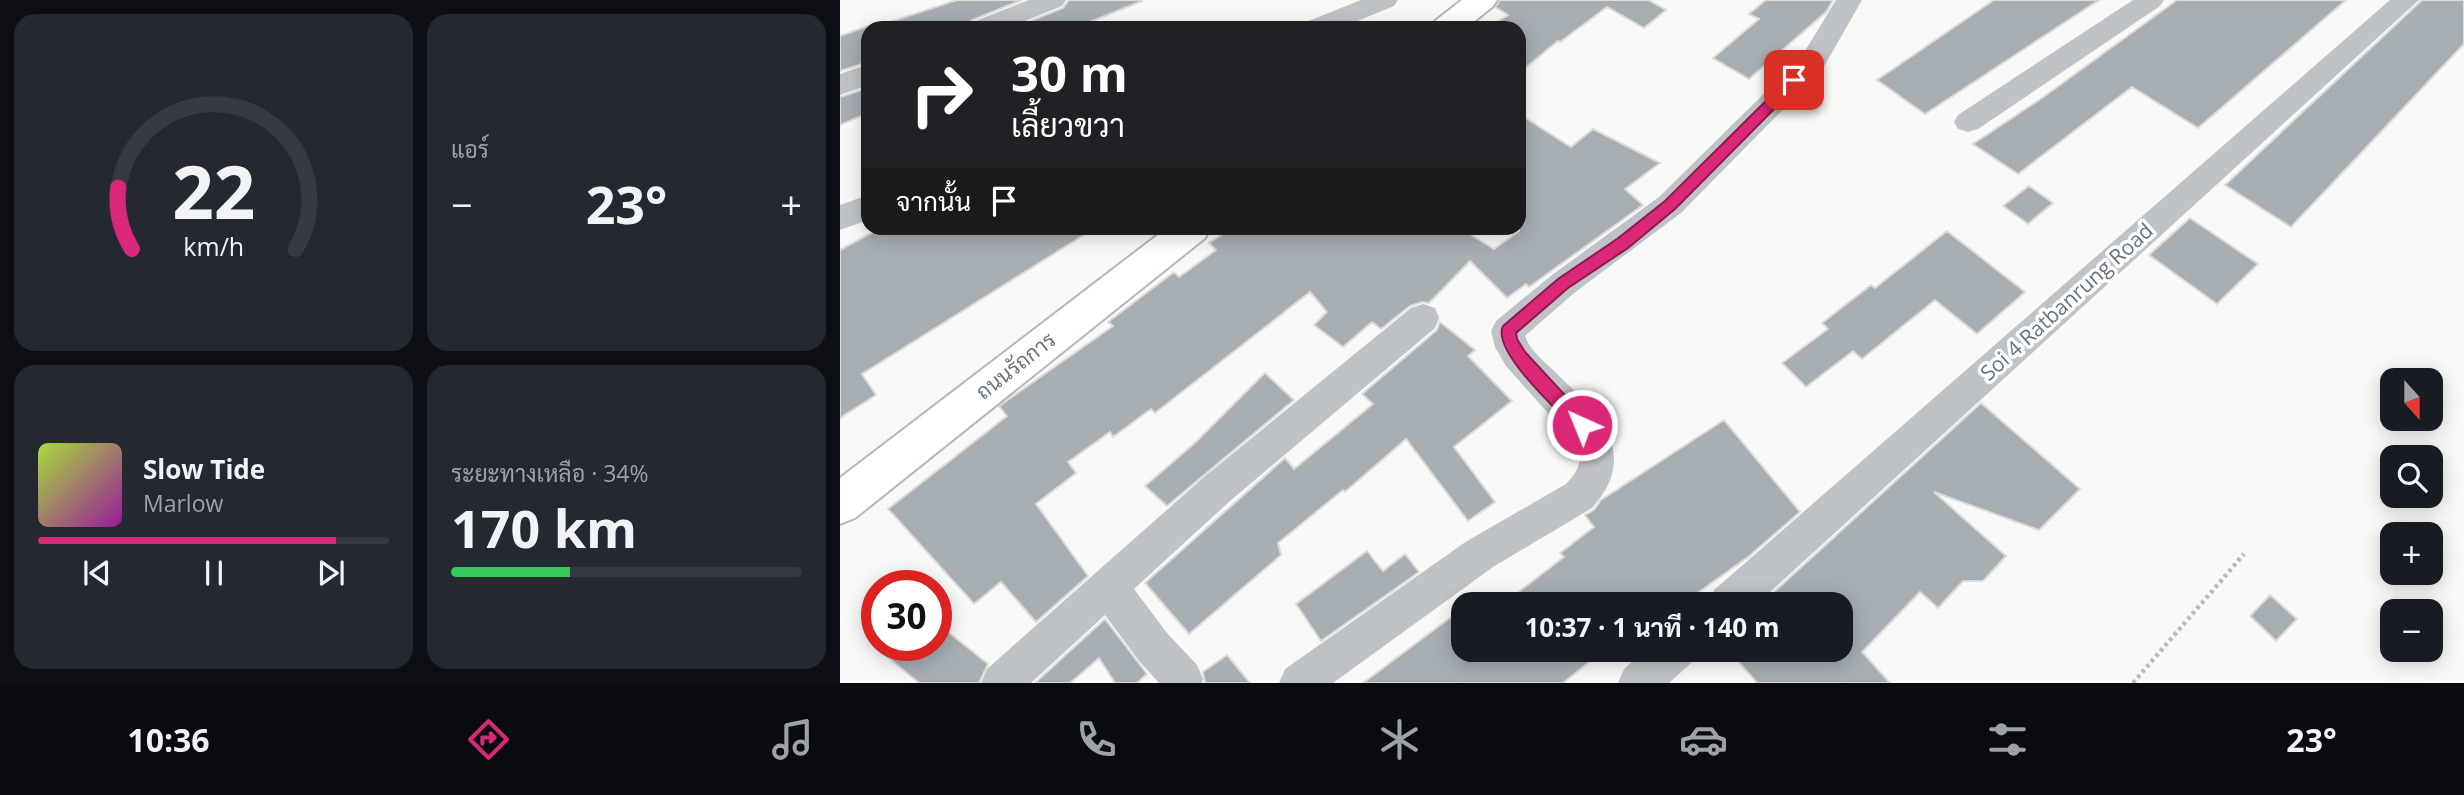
<!DOCTYPE html>
<html lang="th">
<meta charset="utf-8">
<style>
body{margin:0;font-family:"Open Sans",Sarabun,sans-serif;background:#242831;color:#f1f3f6;height:100vh;display:flex;flex-direction:column;font-size:26px;white-space:nowrap}
*{box-sizing:border-box;margin:0}
p{font-size:23px;color:#9ea1a6}
.icon{flex:none;width:38px;height:38px;fill:none;stroke:currentColor;stroke-width:2;stroke-linecap:round;stroke-linejoin:round}
.map{position:relative;flex:1;overflow:hidden}
.side{display:flex;flex-direction:column;gap:14px;padding:14px;background:#0d0f14;width:840px}
.side>*{flex:none}
.banner{position:absolute;left:21px;top:21px;width:665px;height:214px;border-radius:21px;box-shadow:0 4px 18px #0003;background:#202124;color:#fff;overflow:hidden}
.needle{width:46px;rotate:159deg}
.controls{position:absolute;left:1540px;top:368px;display:grid;gap:14px}
.controls a{display:grid;place-items:center;width:63px;height:63px;border-radius:14px;background:#171b24;box-shadow:0 4px 18px #0003;font-size:35px}
.speed{position:absolute;left:21px;top:570px;display:flex;gap:14px;font-size:35px;font-weight:700;text-align:center}
.speed>*{display:grid;place-content:center;width:91px;height:91px;border-radius:50%;background:#171b24;box-shadow:0 4px 18px #0003;line-height:1}
.speed .limit{border:10px solid #d22;background:#fff;color:#111}
.pin{position:absolute;display:grid;place-items:center;width:60px;height:60px;color:#fff;margin:-30px;border-radius:14px;box-shadow:0 4px 10px #0006}
.me{position:absolute;width:77px;margin:-38px;rotate:316deg;stroke-linejoin:round;filter:drop-shadow(0 0 5px #0008)}
.turn{display:flex;align-items:center;gap:24px;height:147px;padding:0 35px;font-size:32px}
.turn .icon{width:91px;height:91px;stroke-width:2.5}
.turn b{display:block;font-size:49px;line-height:60px}
.then{display:flex;align-items:center;height:66px;padding:0 35px;background:#0003;gap:14px;font-size:26px}
.big{font-size:52px;font-weight:700;line-height:1.1}
.side .card{flex:1;display:flex;flex-direction:column;justify-content:center;gap:10px;min-width:0;padding:0 24px;border-radius:21px;background:#242831}
.side .dial{align-items:center;gap:0}
.dial svg{height:182px;overflow:visible;fill:none;stroke:#363941;stroke-width:7;stroke-linecap:round;text-anchor:middle}
.dial text{fill:#f1f3f6;stroke:none}
.song{display:flex;align-items:center;gap:21px}
.cover{width:84px;height:84px;border-radius:10px;background:linear-gradient(135deg,hsl(80 70% 55%),hsl(300 70% 35%))}
.played{height:7px;border-radius:4px;background:linear-gradient(90deg,#db2777 85%,#363941 85%)}
.keys{display:flex;justify-content:space-around;direction:ltr}
.heat{display:flex;justify-content:space-between;align-items:center;font-size:38px;direction:ltr}
.charge{height:10px;border-radius:5px;background:linear-gradient(90deg,#34c759 34%,#363941 0)}
.side .tiles{flex:1;display:grid;gap:14px;grid-template-columns:repeat(2,1fr)}
.trip{position:absolute;left:611px;top:592px;width:402px;height:70px;border-radius:21px;background:#171b24;box-shadow:0 4px 18px #0003;font-weight:700;line-height:70px;text-align:center}
.menu{display:flex;height:112px;justify-content:space-around;align-items:center;background:#090b0e;color:#9ea1a6}
.menu .icon{width:49px;height:49px}
.menu .active{color:#db2777}
.menu b{font-size:32px;color:#f1f3f6}
main{display:flex;flex:1;min-height:0}
.map>svg:first-child{display:block}
.building{fill:#a7aeb3;stroke:#dbdbd9;stroke-width:2}
.lines{fill:none;stroke-linecap:round;stroke-linejoin:round}
.secondary-casing{stroke:#b4b8bc;stroke-width:4}
.path{stroke:#b9bcbe;stroke-width:4.5;stroke-dasharray:3.5 3.5;stroke-linecap:butt}
.street{fill:#bfc2c6;fill-rule:evenodd}
.secondary{fill:#fff;fill-rule:evenodd}
.route{fill:#db2777;stroke:#8e194d;stroke-width:2}
.labels{text-anchor:middle;stroke-width:7;stroke-linejoin:round;paint-order:stroke}
.street-label{font-size:21px;fill:#67747e;stroke:#fff}
</style>
<main>
<section class="side">
<div class="tiles">
<div class="card dial"><svg viewBox="0 0 100 80">
<path d="M14 69A42 42 0 1 1 86 69"/>
<path d="M14 69A42 42 0 0 1 8 42" stroke="#db2777"/>
<text x="50" y="56" font-size="32" font-weight="700">22</text>
<text x="50" y="72" font-size="11">km/h</text>
</svg></div>
<div class="card"><p>แอร์</p>
<div class="heat"><a>−</a><b class="big">23°</b><a>+</a></div>
</div>
<div class="card">
<div class="song"><i class="cover"></i><div><b>Slow Tide</b><p>Marlow</p></div></div>
<div class="played"></div>
<div class="keys"><svg class="icon" aria-label="previous" viewBox="0 0 24 24"><path d="M18 5L8 12l10 7zM5 5v14"/></svg><svg class="icon" aria-label="pause" viewBox="0 0 24 24"><path d="M8 5v14M16 5v14"/></svg><svg class="icon" aria-label="next" viewBox="0 0 24 24"><path d="M6 5l10 7-10 7zM19 5v14"/></svg></div>
</div>
<div class="card"><p>ระยะทางเหลือ · 34%</p><b class="big">170 km</b><div class="charge"></div></div>
</div>
</section>
<div class="map">
<svg width="1624" height="683" viewBox="0 0 1624 683">
<rect width="100%" height="100%" fill="#f9f9f7"/>
<!-- building -->
<path class="building" d="M117 0H182L132 20 126 28H47V23Z
M229 0H302V1L252 21 256 28H174L223 8Z
M660 0H808L826 10 804 28 767 7 720 42 718 41 679 73V28H648L668 15 655 7Z
M926 0H993L986 12 909 79 873 58 919 19 909 14Z
M1154 0H1259L1085 114 1037 80Z
M1337 0H1506L1358 128 1292 87 1178 174 1133 144 1202 98Z
M1582 0H1624V44L1451 227 1385 185Z
M28 26V62L0 71V36Z
M28 88V113L0 125V97Z
M679 114 731 147 753 129 820 163 785 189 803 205 689 287 686 284 667 298 630 261 589 303 582 302 570 306 541 329 532 322 503 347 474 325 487 312 470 292 315 413 311 409 273 437 270 432 228 462 236 473 196 504 248 576 196 622 161 582 134 604 48 509 167 416 159 406 273 326 268 322 334 272 339 277 376 250 369 243 392 228H620L654 249 679 231Z
M1189 186 1213 203 1188 224 1163 206Z
M1350 218 1418 264 1377 304 1309 255Z
M40 228H255L22 374 36 395 0 418V250Z
M1107 231 1185 292 1137 334 1095 300 1022 359 1013 351 966 387 942 363 988 329 982 323 1031 285 1035 288Z
M600 322 635 350 628 356 672 401 614 447 655 502 628 521 566 439 505 492 503 490 438 543 441 555 349 634 305 583 445 458 454 469 533 404 522 394 597 330Z
M425 373 454 400 327 506 305 486 356 442Z
M1141 403 1240 489 1199 530 1094 492 1166 556 1143 581H1123L1098 608 1080 592 1022 652 1050 683H917L888 649H1001V604H921Z
M884 420 960 512 908 557 842 604H663L724 557 720 553 754 527 745 515 754 510 761 500Z
M527 551 543 571 565 554 579 572 481 641 456 604Z
M1430 595 1457 619 1436 641 1410 616Z
M623 608V649H765L723 683H523Z
M265 619 307 674 297 683H275L259 658 230 683H195Z
M96 622 148 664 139 683H79L34 646H96Z
M387 655 410 683H365L363 672Z"/>
<g class="lines">
<!-- secondary casing -->
<g class="secondary-casing">
<path id="secondary" d="M622 0H657L652 7 626 28H591L595 21Z
M327 228H370L365 238 15 518 0 524V478Z"/>
</g>
<!-- path -->
<path class="path" d="M1293 683 1404 554"/>
<!-- street -->
<path class="street" d="M189 0H226L222 6 167 28H129L133 22Z
M521 0H558L554 6 500 28H462L466 22Z
M996 0H1022L982 70 841 213 734 293 685 336C689 349 703 360 712 369 755 411 803 451 752 508L653 567 493 683H439L445 669 627 541 726 484C741 467 744 460 732 440L666 366 655 347 651 331 656 321 712 275 819 197 962 56Z
M1293 0H1324L1320 6 1138 129 1128 132 1118 129 1114 122 1118 115Z
M1550 0H1579L917 604H869L874 590Z
M28 64V85L0 95V74Z
M28 195V220L0 230V205Z
M583 304 595 308 599 318 595 328 390 501 294 589 327 633 357 665 363 679 362 683H319L299 661 265 615 191 683H141L147 669 364 477 571 308Z
M806 649H857L851 663 829 683H778L784 669Z"/>
<!-- secondary -->
<use href="#secondary" class="secondary"/>
</g>
<!-- route -->
<path class="route" d="M954 76 961 80 959 84 835 209 788 248 728 288 676 333 677 339 685 352 748 420 751 425 748 430 742 433 736 430C719 411 651 351 663 326L718 279 777 239 825 201 950 77Z"/>
<g class="labels">
<!-- street labels -->
<g class="street-label">
<text transform="translate(1227 302) rotate(-42)" y="7">Soi 4 Ratbanrung Road</text>
<text transform="translate(176 366) rotate(-38)" y="7">ถนนรัถการ</text>
</g>
</g>
</svg>
<div class="controls">
<a><svg class="needle" viewBox="-14 -14 28 28"><path d="M0-13l5 13h-10z" fill="#e53935"/><path d="M0 13l5-13h-10z" fill="#9ea1a6"/></svg></a>
<a><svg class="icon" aria-label="search" viewBox="0 0 24 24"><circle cx="10" cy="10" r="6"/><path d="M15 15l6 6"/></svg></a>
<a>+</a>
<a>−</a>
</div>
<div class="speed"><div class="limit">30</div></div>
<div class="pin" style="left:954px;top:80px;background:#d93025"><svg class="icon" aria-label="arrive" viewBox="0 0 24 24"><path d="M6 21V4h12l-3 4 3 4H6"/></svg></div>
<svg class="me" style="left:742px;top:425px" viewBox="-20 -20 40 40"><circle r="17" fill="#db2777" stroke="#fff" stroke-width="3"/><path d="M0-11L8 9 0 5-8 9z" fill="#fff"/></svg>
<div class="trip">10:37 · 1 นาที · 140 m</div>
<div class="banner">
<div class="turn"><svg class="icon" aria-label="right" viewBox="0 0 24 24"><path d="M7 20v-9h11M14 6l5 5-5 5"/></svg><div><b>30 m</b>เลี้ยวขวา</div></div>
<div class="then">จากนั้น<svg class="icon" aria-label="arrive" viewBox="0 0 24 24"><path d="M6 21V4h12l-3 4 3 4H6"/></svg></div>
</div>
</div>
</main>
<nav class="menu">
<b>10:36</b>
<svg class="icon active" aria-label="directions" viewBox="0 0 24 24"><path d="M12 3l9 9-9 9-9-9zM9 14v-3h6M13 9l2 2-2 2"/></svg>
<svg class="icon" aria-label="music" viewBox="0 0 24 24"><path d="M9 18V5l10-2v13"/><circle cx="6" cy="18" r="3"/><circle cx="16" cy="16" r="3"/></svg>
<svg class="icon" aria-label="phone" viewBox="0 0 24 24"><path d="M5 4h4l2 5-3 2q2 4 5 5l2-3 5 2v4C11 20 4 13 5 4z"/></svg>
<svg class="icon" aria-label="climate" viewBox="0 0 24 24"><path d="M12 3v18M4 7l16 10M4 17L20 7"/></svg>
<svg class="icon" aria-label="car" viewBox="0 0 24 24"><path d="M5 17H2v-5l4-1 3-4h7l3 4 3 1v5h-3M9 17h6M6 11h13"/><circle cx="7" cy="17" r="2"/><circle cx="17" cy="17" r="2"/></svg>
<svg class="icon" aria-label="filters" viewBox="0 0 24 24"><path d="M4 7h16M4 17h16"/><circle cx="9" cy="7" r="2"/><circle cx="15" cy="17" r="2"/></svg>
<b>23°</b>
</nav>
